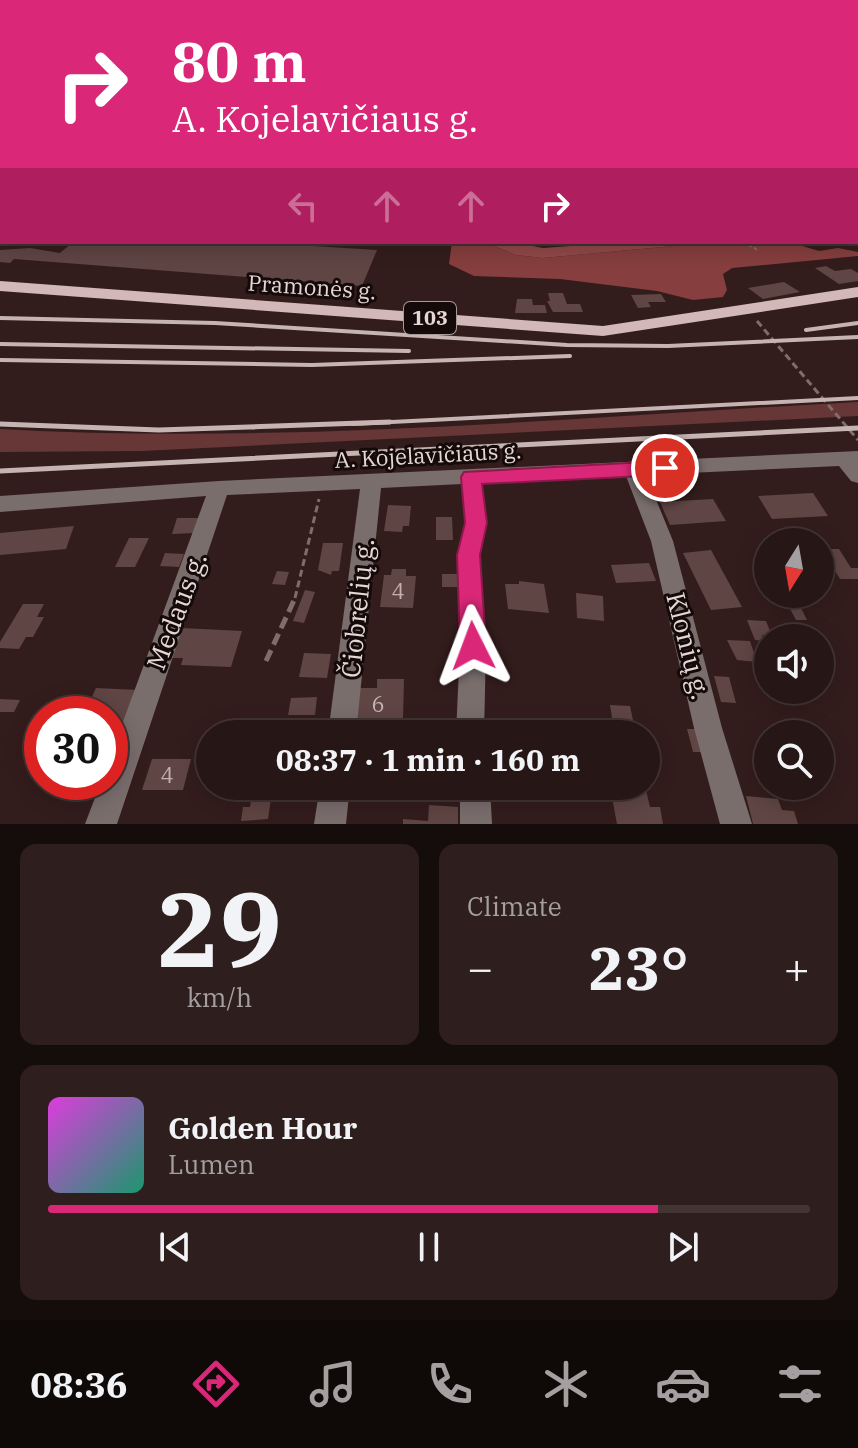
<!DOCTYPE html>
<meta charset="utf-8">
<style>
body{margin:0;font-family:"IBM Plex Serif",serif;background:#2e1f1e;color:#f1f3f6;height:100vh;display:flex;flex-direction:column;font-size:30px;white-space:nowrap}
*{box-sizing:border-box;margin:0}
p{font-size:26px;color:#a49fa0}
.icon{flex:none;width:44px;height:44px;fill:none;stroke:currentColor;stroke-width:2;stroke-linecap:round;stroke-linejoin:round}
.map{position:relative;height:824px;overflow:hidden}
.side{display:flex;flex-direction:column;gap:20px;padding:20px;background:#150c0c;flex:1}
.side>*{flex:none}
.top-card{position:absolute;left:0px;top:0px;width:858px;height:244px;box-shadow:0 4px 20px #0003,0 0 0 2px #423534;background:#db2777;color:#fff;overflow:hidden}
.needle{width:52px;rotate:191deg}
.controls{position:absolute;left:754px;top:528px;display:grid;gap:16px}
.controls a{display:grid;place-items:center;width:80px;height:80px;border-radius:50%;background:#261615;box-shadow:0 4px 20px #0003,0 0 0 2px #423534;font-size:40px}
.speed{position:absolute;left:24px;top:696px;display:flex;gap:16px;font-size:40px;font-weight:700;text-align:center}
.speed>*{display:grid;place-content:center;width:104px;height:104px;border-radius:50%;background:#261615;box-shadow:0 4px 20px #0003,0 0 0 2px #423534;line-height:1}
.speed .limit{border:12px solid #d22;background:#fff;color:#111}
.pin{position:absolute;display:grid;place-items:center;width:68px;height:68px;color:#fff;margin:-34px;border:4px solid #fff;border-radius:50%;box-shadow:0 2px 8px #0007}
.me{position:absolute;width:88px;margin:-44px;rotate:357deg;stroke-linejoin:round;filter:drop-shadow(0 0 6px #0008)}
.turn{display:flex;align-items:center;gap:28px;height:168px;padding:0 40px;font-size:36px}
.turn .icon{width:104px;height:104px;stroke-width:2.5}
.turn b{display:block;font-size:56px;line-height:68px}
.lanes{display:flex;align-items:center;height:76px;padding:0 40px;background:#0003;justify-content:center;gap:40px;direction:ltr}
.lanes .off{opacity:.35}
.big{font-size:60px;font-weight:800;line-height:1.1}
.side .tile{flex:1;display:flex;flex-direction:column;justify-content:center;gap:12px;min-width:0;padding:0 28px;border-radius:16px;background:#2e1f1e}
.side .dial{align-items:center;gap:0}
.dial b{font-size:104px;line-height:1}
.song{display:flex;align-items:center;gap:24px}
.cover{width:96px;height:96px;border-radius:12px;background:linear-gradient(135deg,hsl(300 70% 55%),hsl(160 70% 35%))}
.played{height:8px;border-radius:4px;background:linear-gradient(90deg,#db2777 80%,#423534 80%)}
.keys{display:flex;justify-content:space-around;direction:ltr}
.heat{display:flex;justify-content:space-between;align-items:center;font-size:44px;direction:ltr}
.side .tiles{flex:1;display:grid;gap:20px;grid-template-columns:1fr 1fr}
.tile:last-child{grid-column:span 2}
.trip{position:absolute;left:196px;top:720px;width:464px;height:80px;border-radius:40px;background:#261615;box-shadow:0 4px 20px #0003,0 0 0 2px #423534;font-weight:800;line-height:80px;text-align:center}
.menu{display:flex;height:128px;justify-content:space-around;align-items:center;background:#0f0908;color:#a49fa0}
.menu .icon{width:56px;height:56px}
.menu .selected{color:#db2777}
.menu b{font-size:36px;color:#f1f3f6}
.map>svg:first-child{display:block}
.green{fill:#673636}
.forest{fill:#863e3e}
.water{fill:#914848}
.building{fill:#5f4544}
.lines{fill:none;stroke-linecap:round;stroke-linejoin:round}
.path-far2{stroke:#806c6b;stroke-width:2;stroke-dasharray:4 2;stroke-linecap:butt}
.path-far1{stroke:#806c6b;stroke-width:3;stroke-dasharray:7 4;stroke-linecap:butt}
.path{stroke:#806c6b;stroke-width:5;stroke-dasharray:12 6;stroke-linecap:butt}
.minor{fill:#7a6e6d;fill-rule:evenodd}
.major{fill:#d2b8b7;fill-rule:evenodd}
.rail-far1{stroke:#c6b4b3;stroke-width:4}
.rail{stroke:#c6b4b3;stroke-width:5}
.route{fill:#db2777;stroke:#8e194d;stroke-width:2}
.labels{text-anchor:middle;stroke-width:6;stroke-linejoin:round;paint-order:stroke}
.shield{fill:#140a0a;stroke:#a79998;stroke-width:2}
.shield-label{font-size:20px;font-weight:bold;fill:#e6d6d5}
.street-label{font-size:22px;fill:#e6d6d5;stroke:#140a0a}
.near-number-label{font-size:22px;fill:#c4b2b1}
.near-street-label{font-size:26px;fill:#e6d6d5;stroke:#140a0a}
</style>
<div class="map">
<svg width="858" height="824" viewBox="0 0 858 824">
<rect width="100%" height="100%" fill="#331d1c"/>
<!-- green -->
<path class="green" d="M858 402V416L142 451 0 452V429C286 445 573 417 858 402Z"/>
<!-- forest -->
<path class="forest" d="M452 242H484L516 255 543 258 717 242H789L819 251 838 248 858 252V256L732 268 723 274 727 290 723 297 693 300 657 291 560 279 474 276 449 264Z"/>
<!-- water -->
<path class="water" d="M484 242H512L543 248 626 242H717L543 258 516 255Z"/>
<!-- building -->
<path class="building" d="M73 242H250L377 250 362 286 14 259 10 263 0 262V250L30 248 60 253Z
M826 266 835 271 851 269 858 273V281L839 284 815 268Z
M784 282 800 292 763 299 748 288Z
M548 293H563L567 304H580L583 312H553L547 301H550Z
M661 294 666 302H648L651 307 638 308 631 295Z
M517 299H532L533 305H545L547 313H515Z
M813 493 828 516 772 519 758 496Z
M713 499 726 521 670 525 660 502Z
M388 505 411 506 409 526H403L402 532 384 531Z
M436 517H452L453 540H436Z
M177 518H199L194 533 172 534Z
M74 526 66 549 0 555V533Z
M129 538H149L135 567H115Z
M323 543H343L339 571H332L331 575 318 570Z
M822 549H839L851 568H858V579H840Z
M711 550 742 607 711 610 683 553Z
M165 553 184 554 179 567 160 566Z
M649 563 656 581 616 583 611 565Z
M392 569H406V576H416L413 608 380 607 384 575H391Z
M277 571 289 572 285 585 272 584Z
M442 574H461V587H442Z
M519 581 544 584 549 613 508 609 505 584H519Z
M305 590 315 592 304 623 293 621Z
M576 593 603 596 604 621 577 618Z
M23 604H44L37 617H44L33 637H26L19 649 0 648V642Z
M799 604 807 620H796L788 605Z
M747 620 766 621 772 636 762 635 764 641 755 640Z
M182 628 242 631 231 667 181 665 183 658H171Z
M727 640 750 641 757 662 737 660Z
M304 653 331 654 327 678 299 677Z
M714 676 729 677 736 703 721 702Z
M377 679H404L403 721H351L354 688H377Z
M96 688 138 690 122 732 110 731V714H84Z
M317 697 315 715H288L291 698Z
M0 699 20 700 14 712H0Z
M610 705 630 706 634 725 613 724Z
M687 729H700L707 752H693Z
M152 759H191L183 790H142Z
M610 786H645L650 807H660L663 824H617Z
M272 792 268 819 241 821 243 807H250L252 793Z
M746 796 778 799 782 810 794 811 798 824H753Z
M429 805 458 807V824H403V819L428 821Z"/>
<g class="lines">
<!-- path-far2 -->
<path class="path-far2" d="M743 242 758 250"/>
<!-- path-far1 -->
<path class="path-far1" d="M757 321 858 440
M295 598 319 499"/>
<!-- path -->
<path class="path" d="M266 661 296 596"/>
<!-- minor -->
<path class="minor" d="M858 451V483L851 481 839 466 646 475 673 541 722 728 752 824H720L694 728 651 541 626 476 482 483 487 523 479 555 486 646 484 734H456L460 646 457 555 465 523 462 484 381 488 356 734H328L360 489 227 495 117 824H85L101 782H110V757L206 496 0 512V496L219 481Z
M320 786H350L346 824H314Z
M460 786H490L492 824H460Z"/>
<!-- major -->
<path class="major" d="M0 281 603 326 858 287V297L603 336 0 291Z"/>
<!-- rail-far1 -->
<path class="rail-far1" d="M0 318 215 323 567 345 668 346 858 337
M806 330 858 323
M0 344 409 351
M0 360 312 365 570 356
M352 424 858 398"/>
<!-- rail -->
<path class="rail" d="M0 424 159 430 390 422
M0 471 858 428"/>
</g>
<!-- sky -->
<linearGradient id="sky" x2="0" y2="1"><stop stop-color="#1c100f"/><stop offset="0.49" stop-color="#4a404b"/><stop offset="1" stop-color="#4a404b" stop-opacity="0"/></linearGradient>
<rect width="858" height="226" fill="url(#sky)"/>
<!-- route -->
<path class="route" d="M665 461 675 468 665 475 482 484 487 523 480 555 486 646 482 655 473 658 464 655 460 646 457 555 465 523 461 477 464 472Z"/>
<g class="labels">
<!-- shield labels -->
<rect class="shield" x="404" y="302" width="52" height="32" rx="6"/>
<g class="shield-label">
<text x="430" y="325">103</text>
</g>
<!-- street labels -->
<g class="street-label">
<text transform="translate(312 287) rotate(4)" y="8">Pramonės g.</text>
<text transform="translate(428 455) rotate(-3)" y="8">A. Kojelavičiaus g.</text>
</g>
<!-- near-number labels -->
<g class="near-number-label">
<text x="398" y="599">4</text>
<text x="378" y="712">6</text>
<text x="167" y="783">4</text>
</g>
<!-- near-street labels -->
<g class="near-street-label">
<text transform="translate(358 608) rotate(-84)" y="9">Čiobrelių g.</text>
<text transform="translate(177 611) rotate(-69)" y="9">Medaus g.</text>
<text transform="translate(688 646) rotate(76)" y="9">Klonių g.</text>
</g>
</g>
</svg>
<div class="controls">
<a><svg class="needle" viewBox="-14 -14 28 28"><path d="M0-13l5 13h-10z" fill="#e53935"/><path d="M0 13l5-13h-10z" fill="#a49fa0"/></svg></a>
<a><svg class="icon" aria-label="sound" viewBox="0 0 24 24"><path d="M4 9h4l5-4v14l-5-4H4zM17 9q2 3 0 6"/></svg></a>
<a><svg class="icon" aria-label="search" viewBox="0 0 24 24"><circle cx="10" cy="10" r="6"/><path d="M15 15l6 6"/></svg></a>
</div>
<div class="speed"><div class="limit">30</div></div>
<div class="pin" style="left:665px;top:468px;background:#d93025"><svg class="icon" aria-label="arrive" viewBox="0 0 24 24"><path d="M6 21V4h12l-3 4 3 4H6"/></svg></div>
<svg class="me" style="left:473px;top:646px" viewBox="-20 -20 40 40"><path d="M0-17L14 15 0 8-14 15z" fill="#db2777" stroke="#fff" stroke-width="4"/></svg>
<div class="trip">08:37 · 1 min · 160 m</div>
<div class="top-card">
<div class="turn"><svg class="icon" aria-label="right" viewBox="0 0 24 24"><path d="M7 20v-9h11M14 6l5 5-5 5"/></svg><div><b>80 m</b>A. Kojelavičiaus g.</div></div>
<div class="lanes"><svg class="icon off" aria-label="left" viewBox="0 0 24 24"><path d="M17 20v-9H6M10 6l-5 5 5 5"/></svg><svg class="icon off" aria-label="ahead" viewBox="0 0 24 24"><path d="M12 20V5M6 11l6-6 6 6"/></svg><svg class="icon off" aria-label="ahead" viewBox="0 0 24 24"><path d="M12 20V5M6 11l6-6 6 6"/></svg><svg class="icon" aria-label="right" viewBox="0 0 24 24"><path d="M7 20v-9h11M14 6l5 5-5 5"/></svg></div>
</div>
</div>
<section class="side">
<div class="tiles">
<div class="tile dial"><b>29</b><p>km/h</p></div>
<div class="tile"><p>Climate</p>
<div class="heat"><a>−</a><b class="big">23°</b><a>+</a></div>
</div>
<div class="tile">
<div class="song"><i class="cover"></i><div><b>Golden Hour</b><p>Lumen</p></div></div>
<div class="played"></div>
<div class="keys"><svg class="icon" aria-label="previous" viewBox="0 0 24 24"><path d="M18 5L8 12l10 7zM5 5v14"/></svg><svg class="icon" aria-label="pause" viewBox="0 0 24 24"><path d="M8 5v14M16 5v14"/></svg><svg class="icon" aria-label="next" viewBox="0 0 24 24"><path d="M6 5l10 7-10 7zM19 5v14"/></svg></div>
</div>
</div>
</section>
<nav class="menu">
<b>08:36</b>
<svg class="icon selected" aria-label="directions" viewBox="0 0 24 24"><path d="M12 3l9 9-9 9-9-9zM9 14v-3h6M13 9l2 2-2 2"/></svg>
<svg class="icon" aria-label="music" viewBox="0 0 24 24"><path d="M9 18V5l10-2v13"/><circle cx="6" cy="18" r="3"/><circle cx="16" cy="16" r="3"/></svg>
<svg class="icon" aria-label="phone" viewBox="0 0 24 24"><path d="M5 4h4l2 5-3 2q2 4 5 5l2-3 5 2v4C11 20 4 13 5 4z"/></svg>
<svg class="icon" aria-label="climate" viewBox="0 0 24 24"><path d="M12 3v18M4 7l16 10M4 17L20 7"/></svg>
<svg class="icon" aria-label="car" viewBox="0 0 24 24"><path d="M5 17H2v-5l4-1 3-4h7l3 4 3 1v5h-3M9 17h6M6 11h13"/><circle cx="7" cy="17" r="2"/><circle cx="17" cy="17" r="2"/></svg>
<svg class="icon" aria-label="filters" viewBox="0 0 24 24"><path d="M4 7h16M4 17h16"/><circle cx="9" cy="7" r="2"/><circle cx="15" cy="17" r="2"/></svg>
</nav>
